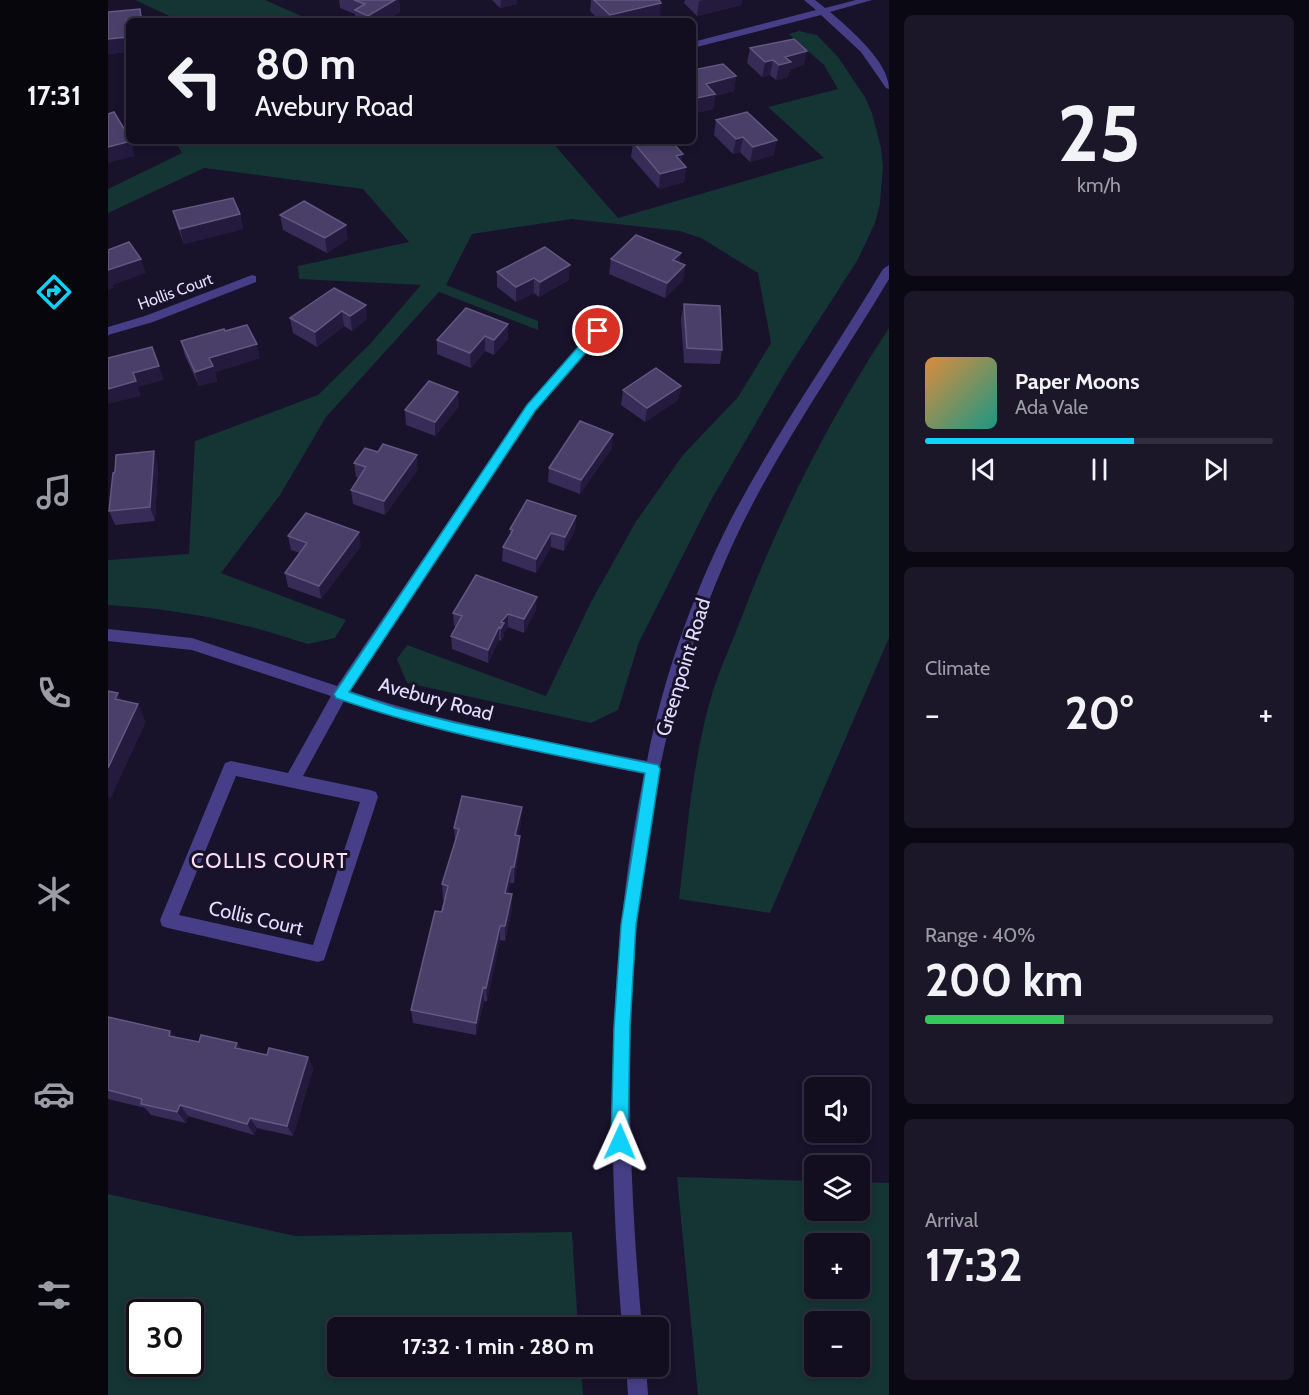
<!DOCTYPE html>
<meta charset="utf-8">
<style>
body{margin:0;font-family:Cabin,sans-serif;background:#1b1729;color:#f1f3f6;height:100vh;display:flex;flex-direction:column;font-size:22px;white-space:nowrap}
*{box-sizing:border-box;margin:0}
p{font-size:20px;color:#9c9ca5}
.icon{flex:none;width:33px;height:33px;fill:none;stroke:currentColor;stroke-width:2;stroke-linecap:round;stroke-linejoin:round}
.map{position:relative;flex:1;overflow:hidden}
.drawer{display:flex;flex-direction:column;gap:15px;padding:15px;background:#0a0812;width:420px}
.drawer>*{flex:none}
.guide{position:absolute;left:18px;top:18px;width:570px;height:126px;border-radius:9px;box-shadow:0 3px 9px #0003,0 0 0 2px #312e3e;background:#120e20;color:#f1f3f6;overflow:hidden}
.controls{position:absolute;left:696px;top:1077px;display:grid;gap:12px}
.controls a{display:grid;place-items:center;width:66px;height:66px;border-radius:9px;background:#120e20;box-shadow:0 3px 9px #0003,0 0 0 2px #312e3e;font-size:30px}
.speed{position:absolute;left:18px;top:1299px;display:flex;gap:12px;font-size:30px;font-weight:700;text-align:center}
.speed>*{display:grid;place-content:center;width:78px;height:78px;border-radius:50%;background:#120e20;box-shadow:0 3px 9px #0003,0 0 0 2px #312e3e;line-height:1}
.speed .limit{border:3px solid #111;border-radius:9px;background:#fff;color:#111}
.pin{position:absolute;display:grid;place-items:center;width:51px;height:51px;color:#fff;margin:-26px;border:3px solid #fff;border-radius:50%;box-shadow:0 2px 6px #0007}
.me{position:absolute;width:66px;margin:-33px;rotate:1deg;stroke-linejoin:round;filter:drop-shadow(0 0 4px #0008)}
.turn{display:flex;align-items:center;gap:21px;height:126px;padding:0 30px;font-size:27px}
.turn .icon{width:78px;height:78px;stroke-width:2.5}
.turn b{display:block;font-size:42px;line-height:51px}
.big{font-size:45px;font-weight:700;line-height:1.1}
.drawer .card{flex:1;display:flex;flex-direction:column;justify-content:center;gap:9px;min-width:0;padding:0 21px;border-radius:9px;background:#1b1729}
.drawer .dial{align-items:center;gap:0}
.dial b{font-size:78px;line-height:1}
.song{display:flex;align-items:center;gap:18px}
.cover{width:72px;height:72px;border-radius:9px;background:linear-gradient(135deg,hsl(30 70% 55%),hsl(170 70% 35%))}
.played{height:6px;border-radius:3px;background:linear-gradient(90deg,#10d1f7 60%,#312e3e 60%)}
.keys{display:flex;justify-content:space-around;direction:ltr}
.heat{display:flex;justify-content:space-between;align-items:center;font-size:33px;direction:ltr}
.charge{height:9px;border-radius:4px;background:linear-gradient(90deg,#34c759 40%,#312e3e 0)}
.trip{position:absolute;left:219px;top:1317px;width:342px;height:60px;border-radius:9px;background:#120e20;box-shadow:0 3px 9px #0003,0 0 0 2px #312e3e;font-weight:700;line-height:60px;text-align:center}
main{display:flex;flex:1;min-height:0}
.dock{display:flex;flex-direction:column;width:108px;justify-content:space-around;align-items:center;background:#07060d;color:#9c9ca5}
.dock .icon{width:42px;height:42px}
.dock .on{color:#10d1f7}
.dock b{font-size:27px;color:#f1f3f6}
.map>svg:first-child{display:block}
.green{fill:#153434;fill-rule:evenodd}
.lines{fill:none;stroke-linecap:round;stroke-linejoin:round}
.minor{fill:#463f88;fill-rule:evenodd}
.wall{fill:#372c58}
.shaded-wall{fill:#231a3e}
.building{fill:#493f69;stroke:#625881;stroke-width:1.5}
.route{fill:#10d1f7;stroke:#0a88a1;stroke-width:1.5}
.labels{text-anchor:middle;stroke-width:6;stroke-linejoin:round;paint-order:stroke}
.far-street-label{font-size:16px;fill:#e3ddfe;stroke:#18122b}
.street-label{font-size:20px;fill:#e3ddfe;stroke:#18122b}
.neighbourhood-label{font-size:21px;letter-spacing:1.5px;fill:#fedff1;stroke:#18122b}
</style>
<main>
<nav class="dock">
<b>17:31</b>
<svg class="icon on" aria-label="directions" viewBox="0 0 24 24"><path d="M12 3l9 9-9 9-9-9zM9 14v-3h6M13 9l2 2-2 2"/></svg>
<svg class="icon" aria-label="music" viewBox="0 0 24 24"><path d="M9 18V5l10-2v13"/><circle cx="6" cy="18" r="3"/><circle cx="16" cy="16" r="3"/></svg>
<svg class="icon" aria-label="phone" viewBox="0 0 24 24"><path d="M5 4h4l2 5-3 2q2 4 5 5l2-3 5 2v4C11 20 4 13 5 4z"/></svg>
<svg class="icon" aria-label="climate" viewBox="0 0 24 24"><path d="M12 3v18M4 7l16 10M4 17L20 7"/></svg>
<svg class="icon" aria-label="car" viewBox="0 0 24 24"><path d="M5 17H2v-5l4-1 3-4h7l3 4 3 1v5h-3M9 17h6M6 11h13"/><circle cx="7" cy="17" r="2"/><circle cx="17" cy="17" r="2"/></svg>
<svg class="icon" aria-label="filters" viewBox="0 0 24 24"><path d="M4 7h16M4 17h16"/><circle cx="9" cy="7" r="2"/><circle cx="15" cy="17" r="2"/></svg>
</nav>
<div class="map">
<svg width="781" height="1395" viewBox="0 0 781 1395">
<rect width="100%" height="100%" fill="#18122b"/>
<!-- green -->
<path class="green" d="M27 0H157L205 21H72Z
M691 31 709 35 730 57 757 97 764 113 773 148 775 167 772 204 767 223 749 261 678 371 602 502 531 642 510 710 483 723 299 683 289 659 299 645 438 696 483 602 527 523 575 455 630 397 663 343 650 273 593 238 572 231 464 219 364 234 338 285 430 321V330L331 292 218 417 172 495 113 573 238 620 227 638 200 644 151 629 100 617 49 609 0 605V560L81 554 87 441 210 395 262 344 313 285 191 279 190 266 301 242 255 189 96 168 0 213V189L74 153 67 141H443L510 218 716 158 660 107 730 89 716 65 681 34Z
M781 328V638L662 913 571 899C579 834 584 765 602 701 609 675 621 650 631 624 670 520 720 421 781 328Z
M569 1177 706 1181V1210H752V1182L781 1183V1395H590ZM706 1244H752V1288H706ZM706 1322H752V1366H706Z
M0 1194 187 1236 464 1232 470 1327 230 1328V1366L473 1367 475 1395H0ZM82 1312V1364H32V1312Z"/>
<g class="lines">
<!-- minor -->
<path class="minor" d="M696 0H707L717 8 748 0H764L722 12C742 29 781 62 781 89L778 88 753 52 713 15 585 48V42L708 10Z
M781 265V279C726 371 662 459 619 557 512 798 511 1069 534 1328H514C499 1136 498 963 536 774 435 753 334 735 236 701L195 776 262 790 268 792 270 797 216 960 210 962 60 928 54 926 52 920 117 763 123 761 180 773 223 696 84 650 0 641V629L84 638 229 686 419 405 486 328H494V334L427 411 242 691C339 724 439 741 539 761 555 679 584 596 622 521 667 434 725 353 775 269ZM128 776 252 802 205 945 71 915Z
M144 275 148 276V282L45 322 0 335V327L37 316Z
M518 1366H538L540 1395H520Z"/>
</g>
<!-- wall -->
<path class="wall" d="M231 0H291L292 12 277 21H248L247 14 232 8Z
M384 0H409V4L392 8Z
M483 0H551L552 17 536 21H492L482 11Z
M577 0H634L633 5 589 16 576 3Z
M32 9 35 21H21V52L0 54V12Z
M642 48 696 65 682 69 680 77 668 80 662 75 654 77 639 63Z
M585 70 628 76 626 91 607 96 605 109 587 113 585 111Z
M608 120 666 155 642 162 632 152 625 154 606 135Z
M525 142 574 162 578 167 576 182 551 189 523 157Z
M65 211 132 214 135 229 76 244 69 226Z
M172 215 240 239 219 253 175 230Z
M503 259 577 265 575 280 557 298 501 274Z
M389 272 461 280 431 297 426 293 408 302 389 287Z
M226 288 259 319 244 331 236 326 209 347 185 333 182 318Z
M576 304 614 350 612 364 576 363 573 319Z
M400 324V339L386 355 377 351 363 368 329 354V340Z
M117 331 152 358 107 372 109 381 91 386 77 356 73 341Z
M573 386 570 400 537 422 513 405 515 390Z
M351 406 327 436 298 425 297 410Z
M504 448 472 494 440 482 441 468Z
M246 463 310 469 277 515 245 504 243 490 251 478 248 477Z
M50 466 47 521 7 525 1 511Z
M468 516 467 530 456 551 443 547 428 573 394 561 395 547 402 535V529Z
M180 536 253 546 213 599 180 587 177 573 192 553 183 550Z
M428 610 416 633 400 627 396 632V636L393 641 391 640 380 663 344 649 343 636 348 627 346 626 345 613Z
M413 823 410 836H412L411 852 406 883H402L400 893 404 909 397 941 392 940 379 1001H376L368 1035 305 1023 303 1010 336 900H335L334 884 347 841 346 828Z
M0 1017 62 1031 67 1037 91 1042 129 1043 134 1050 159 1055 200 1057 205 1069 185 1136 149 1128 146 1135 80 1116 78 1123 43 1115 37 1108 0 1099Z"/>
<!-- shaded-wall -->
<path class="shaded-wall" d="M287 0H291L292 12 277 21H261L260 16Z
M393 0H409V4L392 8Z
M596 0H634L633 5 589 16 591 1Z
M553 3 552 17 536 21H501L502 15Z
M18 20 21 32V52L0 54V39Z
M699 51 696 65 682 69 680 77 668 80 671 65 677 57Z
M665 60 662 75 654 77 657 62Z
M628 76 626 91 607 96 605 109 587 113 589 98 598 84Z
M635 137 632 152 625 154 628 139Z
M669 140 666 155 642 162 645 147Z
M23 141 27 156 0 163V147Z
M575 154 573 168 578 167 576 182 551 189 552 174 568 156Z
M132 214 135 229 76 244 72 229Z
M238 225 240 239 219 253 217 238Z
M573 253 571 268 565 260Z
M33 259 38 273 5 285 6 288 0 290V270Z
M462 265 461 280 431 297 432 282Z
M577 265 575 280 557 298 559 283Z
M426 278V293L408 302V287Z
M258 305 259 319 244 331 242 316Z
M234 311 236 326 209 347 207 332Z
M400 324V339L386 355V340Z
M377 336V351L363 368 362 353Z
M149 344 152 358 107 372 109 381 91 386 87 372 101 358Z
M51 366 56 380 30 387 33 396 0 404V389L25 373Z
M573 386 570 400 537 422 539 408Z
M350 392 351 406 327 436V422Z
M505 434 504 448 472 494 473 480Z
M46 451 50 466 47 521 42 507Z
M309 455 310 469 277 515 276 501Z
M468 516 467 530 456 551 457 537Z
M251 532 253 546 213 599 211 586Z
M443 533V547L428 573V559Z
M429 597 428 610 416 633V619Z
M400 614V627L396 632V636L393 641V622Z
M391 627V640L380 663V650Z
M10 693 18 711 7 699Z
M30 704 38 722 2 800 0 795V768Z
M414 807 413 823 407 852V835Z
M412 836 411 852 406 883V867Z
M403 867 402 883 397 908V893Z
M404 894V909L397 941V926Z
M392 926V940L379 1001 378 988Z
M375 987 376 1001 368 1035V1023Z
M62 1031 71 1043 61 1036Z
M129 1043 136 1055 127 1048Z
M200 1057 205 1069 185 1136 179 1126Z
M72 1105 80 1116 78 1123 69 1112Z
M142 1118 149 1128 146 1135 139 1124Z"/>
<!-- building -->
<path class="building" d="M246 0H287L260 16 247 10 257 4Z
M486 0H551L553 3 502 15Z
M32 9 33 18 18 20 19 37 0 39V12Z
M686 39 699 51 677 57 683 62 671 65 665 60 657 62 642 48Z
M615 64 628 76 598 84 607 94 589 98 585 95V70Z
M6 112 21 137V141H23L0 147V114Z
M639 112 669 140 645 147 635 137 628 139 608 120Z
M530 141H563L575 154 568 156 578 167 552 174 525 142Z
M125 198 132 214 72 229 65 211Z
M196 201 238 225 217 238 172 215Z
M528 235 573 253 565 260 577 265 559 283 503 259Z
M21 242 33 259 0 270V250Z
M437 247 462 265 432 282 426 278 408 287 389 272Z
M226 288 258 305 242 316 234 311 207 332 182 318Z
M576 304 612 306 614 350 579 348Z
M358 308 400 324 386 340 377 336 362 353 329 340Z
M139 325 149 344 101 358 105 366 87 372 73 341 116 329 117 331Z
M44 347 51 366 25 373 28 381 0 389V358Z
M548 368 573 386 539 408 515 390Z
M321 381 350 392 327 422 297 410Z
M472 421 505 434 473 480 441 468Z
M275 444 309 455 276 501 243 490 258 467 246 463 257 448 270 452Z
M46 451 42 507 1 511 5 473 7 472 8 455Z
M419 500 468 516 457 537 443 533 428 559 395 547 405 530 402 529Z
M198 513 251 532 211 586 177 573 199 543 180 536Z
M368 575 429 597 416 619 400 614 393 622 396 623 393 628 391 627 380 650 343 636 354 616 345 613Z
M0 691 10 693 7 699 30 704 0 768Z
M354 796 414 807 407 835 412 836 406 867H403L397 893 404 894 397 926H392L378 988 375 987 368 1023 303 1010 327 911 334 912 340 886 334 884 351 829 346 828Z
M0 1017 62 1031 61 1036 91 1042 93 1035 129 1043 127 1048 159 1055 161 1048 200 1057 179 1126 142 1118 139 1124 72 1105 69 1112 33 1104 34 1099 0 1090Z"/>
<!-- route -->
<path class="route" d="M490 328 495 331 494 334 427 411 241 692 288 708 348 723 550 765 552 769 528 925 522 1027 520 1142 518 1148 512 1150 506 1148 503 1142 506 1027 513 925 537 773C432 752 328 733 228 698L226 694 419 405 486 329Z"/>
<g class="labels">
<!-- far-street labels -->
<g class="far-street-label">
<text transform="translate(67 291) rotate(-20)" y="6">Hollis Court</text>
</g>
<!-- street labels -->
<g class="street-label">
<text transform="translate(575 667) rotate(-73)" y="7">Greenpoint Road</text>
<text transform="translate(328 699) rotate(15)" y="7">Avebury Road</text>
<text transform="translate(148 918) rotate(13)" y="7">Collis Court</text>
</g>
<!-- neighbourhood labels -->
<g class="neighbourhood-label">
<text x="162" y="868">COLLIS COURT</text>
</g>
</g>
</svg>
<div class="controls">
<a><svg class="icon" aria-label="sound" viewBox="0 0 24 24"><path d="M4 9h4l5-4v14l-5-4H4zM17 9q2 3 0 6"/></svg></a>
<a><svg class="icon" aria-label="layers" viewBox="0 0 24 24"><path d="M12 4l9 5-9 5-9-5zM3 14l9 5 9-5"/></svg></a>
<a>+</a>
<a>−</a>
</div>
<div class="speed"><div class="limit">30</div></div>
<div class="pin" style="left:490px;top:331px;background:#d93025"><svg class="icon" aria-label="arrive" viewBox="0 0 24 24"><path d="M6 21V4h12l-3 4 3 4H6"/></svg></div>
<svg class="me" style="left:512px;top:1142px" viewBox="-20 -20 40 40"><path d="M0-17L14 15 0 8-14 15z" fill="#10d1f7" stroke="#fff" stroke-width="4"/></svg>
<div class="trip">17:32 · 1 min · 280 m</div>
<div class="guide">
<div class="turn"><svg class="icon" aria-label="left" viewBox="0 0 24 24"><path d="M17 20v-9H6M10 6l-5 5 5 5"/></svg><div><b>80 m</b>Avebury Road</div></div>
</div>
</div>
<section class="drawer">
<div class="card dial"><b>25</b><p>km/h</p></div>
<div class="card">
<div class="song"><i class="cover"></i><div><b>Paper Moons</b><p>Ada Vale</p></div></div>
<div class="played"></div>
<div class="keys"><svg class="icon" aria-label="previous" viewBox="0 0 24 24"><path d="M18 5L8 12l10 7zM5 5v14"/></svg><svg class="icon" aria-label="pause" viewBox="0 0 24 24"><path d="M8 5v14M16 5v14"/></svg><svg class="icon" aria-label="next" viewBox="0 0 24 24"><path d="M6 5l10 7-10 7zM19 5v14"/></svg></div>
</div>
<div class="card"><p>Climate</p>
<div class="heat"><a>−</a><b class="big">20°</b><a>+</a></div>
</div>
<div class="card"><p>Range · 40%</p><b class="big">200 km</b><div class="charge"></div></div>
<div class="card"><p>Arrival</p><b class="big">17:32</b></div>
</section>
</main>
